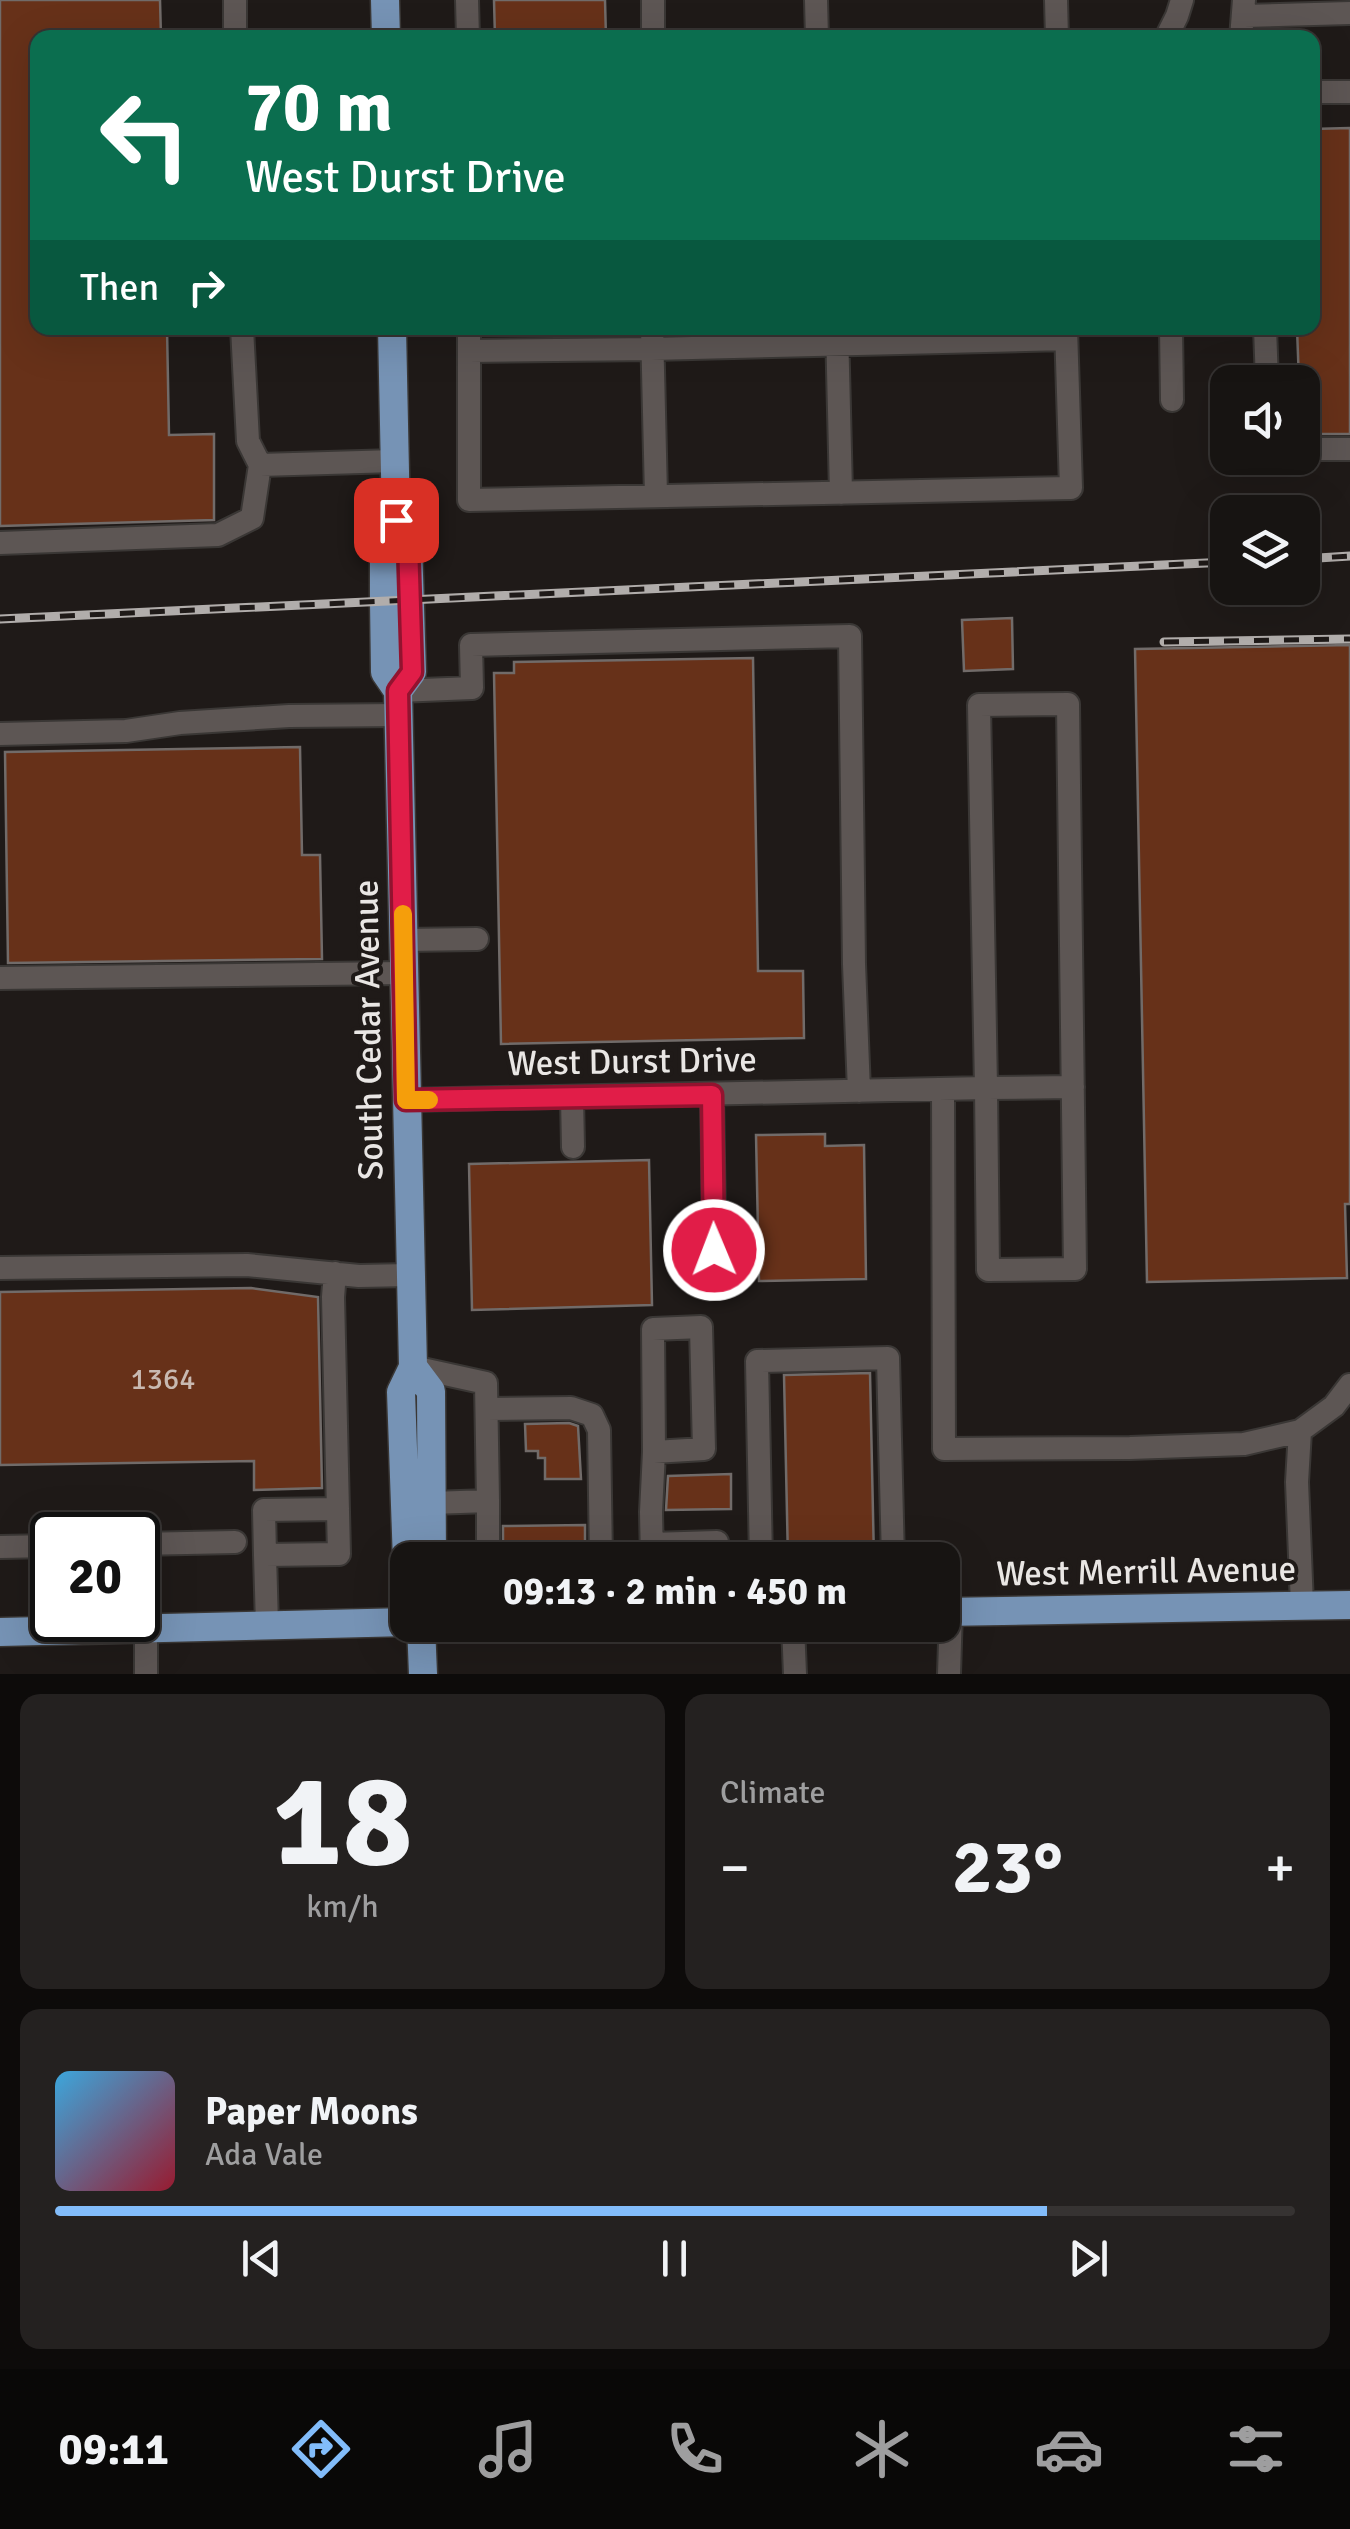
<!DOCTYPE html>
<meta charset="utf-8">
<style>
body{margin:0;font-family:Signika,sans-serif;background:#242120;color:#f1f3f6;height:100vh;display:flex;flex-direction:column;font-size:38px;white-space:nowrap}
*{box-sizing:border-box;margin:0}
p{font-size:32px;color:#9e9e9f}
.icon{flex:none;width:55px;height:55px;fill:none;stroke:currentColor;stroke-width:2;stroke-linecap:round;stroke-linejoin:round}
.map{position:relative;height:1674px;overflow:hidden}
.details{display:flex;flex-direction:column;gap:20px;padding:20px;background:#0d0b0a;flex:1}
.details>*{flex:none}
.guide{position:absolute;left:30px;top:30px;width:1290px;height:305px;border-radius:20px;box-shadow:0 10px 40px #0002,0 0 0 2px #363332;background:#0b6e4f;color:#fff;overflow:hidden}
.fabs{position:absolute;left:1210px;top:365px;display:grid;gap:20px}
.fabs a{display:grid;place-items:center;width:110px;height:110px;border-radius:20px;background:#171412;box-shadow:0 10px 40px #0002,0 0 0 2px #363332;font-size:50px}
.speed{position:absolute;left:30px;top:1512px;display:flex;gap:20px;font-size:50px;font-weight:700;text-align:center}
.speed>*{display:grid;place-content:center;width:130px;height:130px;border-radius:50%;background:#171412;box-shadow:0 10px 40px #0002,0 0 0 2px #363332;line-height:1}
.speed .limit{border:5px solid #111;border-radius:15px;background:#fff;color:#111}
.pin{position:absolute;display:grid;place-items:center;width:85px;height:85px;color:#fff;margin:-42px;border-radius:20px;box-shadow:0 5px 15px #0006}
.me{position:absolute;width:110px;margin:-55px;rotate:359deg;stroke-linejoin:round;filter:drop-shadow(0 0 8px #0008)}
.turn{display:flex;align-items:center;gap:35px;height:210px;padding:0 50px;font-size:45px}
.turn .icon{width:130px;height:130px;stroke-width:2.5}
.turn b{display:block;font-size:70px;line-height:85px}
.then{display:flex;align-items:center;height:95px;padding:0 50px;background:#0003;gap:20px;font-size:38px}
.big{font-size:75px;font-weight:800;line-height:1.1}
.details .card{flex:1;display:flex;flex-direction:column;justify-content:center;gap:15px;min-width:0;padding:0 35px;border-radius:20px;background:#242120}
.details .dial{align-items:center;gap:0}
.dial b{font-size:130px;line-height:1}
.song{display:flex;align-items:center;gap:30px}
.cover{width:120px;height:120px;border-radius:15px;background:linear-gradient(135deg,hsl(200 70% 55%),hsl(350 70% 35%))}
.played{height:10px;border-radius:5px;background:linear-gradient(90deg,#82bcfa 80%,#363332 80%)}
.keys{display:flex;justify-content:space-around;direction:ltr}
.heat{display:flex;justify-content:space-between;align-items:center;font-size:55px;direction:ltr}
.details .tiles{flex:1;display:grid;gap:20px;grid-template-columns:1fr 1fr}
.card:last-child{grid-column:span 2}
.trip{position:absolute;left:390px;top:1542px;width:570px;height:100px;border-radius:20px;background:#171412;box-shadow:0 10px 40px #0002,0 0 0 2px #363332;font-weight:800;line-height:100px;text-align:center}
.tabs{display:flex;height:160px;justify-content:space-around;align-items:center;background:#090807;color:#9e9e9f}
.tabs .icon{width:70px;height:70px}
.tabs .selected{color:#82bcfa}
.tabs b{font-size:45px;color:#f1f3f6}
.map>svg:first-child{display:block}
.building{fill:#673119;stroke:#716b69;stroke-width:2.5}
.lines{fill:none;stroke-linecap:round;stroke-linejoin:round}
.minor-casing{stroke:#3a3735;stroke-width:26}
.major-casing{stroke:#3a3735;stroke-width:31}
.path{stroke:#777270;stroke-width:2.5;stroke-dasharray:10 5;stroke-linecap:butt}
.minor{stroke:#5d5654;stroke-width:22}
.major{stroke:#7693b5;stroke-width:28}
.rail-casing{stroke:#b1adab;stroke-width:9}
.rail{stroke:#1f1a18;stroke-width:5;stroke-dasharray:15;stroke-linecap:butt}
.route-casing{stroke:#92132f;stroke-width:25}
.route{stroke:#e11d48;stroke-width:18}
.slow{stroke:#f59e0b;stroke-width:18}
.labels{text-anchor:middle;stroke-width:8;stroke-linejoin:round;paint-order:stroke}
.number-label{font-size:30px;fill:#c8b9b1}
.street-label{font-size:35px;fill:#e9e6e4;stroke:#1f1a18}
</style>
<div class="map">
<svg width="1350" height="1674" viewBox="0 0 1350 1674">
<rect width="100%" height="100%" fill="#1f1a18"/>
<!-- building -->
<path class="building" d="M0 0H160L161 38H38V328H167L169 435 214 434V520L0 526Z
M494 0H605L606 38H495Z
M1350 128V434H1302V382H1299L1297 328H1312V129Z
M1012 618 1013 669 964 671 962 620Z
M1350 645V1204H1345L1347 1278 1147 1282 1135 649Z
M753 658 758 971H803L804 1038 501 1044 494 673H514V662Z
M300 747 302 855H320L322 959 8 963 5 752Z
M825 1134V1146L864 1145 866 1279 759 1281 756 1135Z
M649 1160 652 1305 472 1310 469 1164Z
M251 1288 318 1297 322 1488 254 1490V1461L0 1465V1292Z
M870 1373 874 1560H788L784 1375Z
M569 1423 578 1426 581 1479H545V1458H538V1451H526L525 1424Z
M731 1474V1509L666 1510 668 1476Z
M585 1525V1544L503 1546V1526Z"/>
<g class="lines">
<!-- minor casing -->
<g class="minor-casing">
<path id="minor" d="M235 0V38
M467 0 468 38
M653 0V38
M816 0 817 38
M1056 0 1057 38
M1244 16 1350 13
M1166 38 1177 16 1182 0
M1241 38 1244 0
M1312 92H1350
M469 328V500L1071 488 1066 328
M652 328 656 496
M837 328 841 493
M1171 328 1172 400
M1265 328 1267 382
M469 351 652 349 1066 339
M1302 449H1350
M260 465 395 461
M0 543 218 535 252 518 260 465 248 441 242 328
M398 691 472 688 471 645 850 636 854 964 859 1091
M0 734 126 731 180 723 289 716 399 715
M403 940 477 939
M0 978 404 973
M943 1090 944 1449 1130 1448 1244 1444 1300 1431 1334 1406 1350 1385
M712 1095 715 1285
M572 1097 573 1147
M406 1100 986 1088 979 705 1068 704 1075 1269 988 1270 986 1088 1073 1087
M0 1268 247 1265 359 1276 410 1275
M413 1367 486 1383 488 1501 432 1503
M487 1409 571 1408 592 1415 599 1430 601 1560
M1300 1431 1297 1482 1302 1605
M488 1501V1560
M138 1544 235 1542
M651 1544 717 1542
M0 1547 52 1546
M265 1555 264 1510 338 1509
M652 1560 651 1512 654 1452 653 1329 701 1327 704 1449 654 1452
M761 1560 757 1361 888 1358 893 1560
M267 1625 265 1555 339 1554 333 1297 335 1273
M793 1625 795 1674
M146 1674V1629
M949 1674 951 1611"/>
</g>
<!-- major casing -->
<g class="major-casing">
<path id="major" d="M385 0 386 38
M392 328 396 520 384 542V601L385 672 398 691 413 1367 401 1392 408 1590
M396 520 408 542 412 672 398 691
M413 1367 431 1391 432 1560
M942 1612 1350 1605
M421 1625 423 1674
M0 1632 408 1622"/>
</g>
<!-- path -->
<path class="path" d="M891 1638 900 1636H929"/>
<!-- minor -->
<use href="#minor" class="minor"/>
<!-- major -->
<use href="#major" class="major"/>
<!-- rail casing -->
<g class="rail-casing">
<path id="rail" d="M1302 559 1350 556
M0 619 1228 562
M1164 642 1350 639"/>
</g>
<!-- rail -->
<use href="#rail" class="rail"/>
</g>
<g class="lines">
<!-- route casing -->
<g class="route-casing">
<path id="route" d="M396 520 408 542 412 672 398 691 406 1100 712 1095 714 1250"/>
</g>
<!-- route -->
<use href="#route" class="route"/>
<!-- slow -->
<path class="slow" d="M403 914 406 1100H429"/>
</g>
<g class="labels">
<!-- number labels -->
<g class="number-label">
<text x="163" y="1389">1364</text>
</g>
<!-- street labels -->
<g class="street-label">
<text transform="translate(368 1030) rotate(-91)" y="12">South Cedar Avenue</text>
<text transform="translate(632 1061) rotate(-1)" y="12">West Durst Drive</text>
<text transform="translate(1146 1571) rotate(-1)" y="12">West Merrill Avenue</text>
</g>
</g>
</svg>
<div class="fabs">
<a><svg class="icon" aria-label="sound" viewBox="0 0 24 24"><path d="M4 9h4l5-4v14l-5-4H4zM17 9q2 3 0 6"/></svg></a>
<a><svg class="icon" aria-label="layers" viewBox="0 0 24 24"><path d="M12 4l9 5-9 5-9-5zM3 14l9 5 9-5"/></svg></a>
</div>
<div class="speed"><div class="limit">20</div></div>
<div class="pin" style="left:396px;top:520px;background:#d93025"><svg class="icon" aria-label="arrive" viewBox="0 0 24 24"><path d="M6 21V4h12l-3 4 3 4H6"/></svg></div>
<svg class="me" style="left:714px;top:1250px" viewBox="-20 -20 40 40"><circle r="17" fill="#e11d48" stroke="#fff" stroke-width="3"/><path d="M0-11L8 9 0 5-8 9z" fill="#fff"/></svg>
<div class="trip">09:13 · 2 min · 450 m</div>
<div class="guide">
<div class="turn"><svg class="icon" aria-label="left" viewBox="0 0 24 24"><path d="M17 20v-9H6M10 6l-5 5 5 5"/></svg><div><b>70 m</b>West Durst Drive</div></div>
<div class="then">Then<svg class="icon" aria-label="right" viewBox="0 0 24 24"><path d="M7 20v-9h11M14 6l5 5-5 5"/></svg></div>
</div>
</div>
<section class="details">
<div class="tiles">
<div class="card dial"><b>18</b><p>km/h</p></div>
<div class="card"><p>Climate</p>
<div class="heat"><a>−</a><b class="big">23°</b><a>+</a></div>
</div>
<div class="card">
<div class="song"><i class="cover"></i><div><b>Paper Moons</b><p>Ada Vale</p></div></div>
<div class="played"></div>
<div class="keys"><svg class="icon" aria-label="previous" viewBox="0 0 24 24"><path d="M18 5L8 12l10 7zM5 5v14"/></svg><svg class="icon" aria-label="pause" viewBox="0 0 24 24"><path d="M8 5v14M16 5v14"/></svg><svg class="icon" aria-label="next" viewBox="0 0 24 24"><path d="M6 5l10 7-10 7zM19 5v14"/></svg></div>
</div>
</div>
</section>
<nav class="tabs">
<b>09:11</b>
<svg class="icon selected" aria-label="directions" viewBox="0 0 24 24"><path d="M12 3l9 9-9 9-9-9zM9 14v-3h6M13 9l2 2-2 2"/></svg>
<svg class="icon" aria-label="music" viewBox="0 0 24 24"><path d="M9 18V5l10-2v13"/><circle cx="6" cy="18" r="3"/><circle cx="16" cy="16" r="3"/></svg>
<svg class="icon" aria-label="phone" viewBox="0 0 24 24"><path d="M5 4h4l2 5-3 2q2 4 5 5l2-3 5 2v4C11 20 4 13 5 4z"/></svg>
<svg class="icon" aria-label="climate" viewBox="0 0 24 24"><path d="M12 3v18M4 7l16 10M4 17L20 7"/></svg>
<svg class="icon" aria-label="car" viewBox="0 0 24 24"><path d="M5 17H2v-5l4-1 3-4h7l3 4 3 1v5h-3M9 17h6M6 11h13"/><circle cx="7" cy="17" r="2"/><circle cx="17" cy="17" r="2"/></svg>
<svg class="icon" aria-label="filters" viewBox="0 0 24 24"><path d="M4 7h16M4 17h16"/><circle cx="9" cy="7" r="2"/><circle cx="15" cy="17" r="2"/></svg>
</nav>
